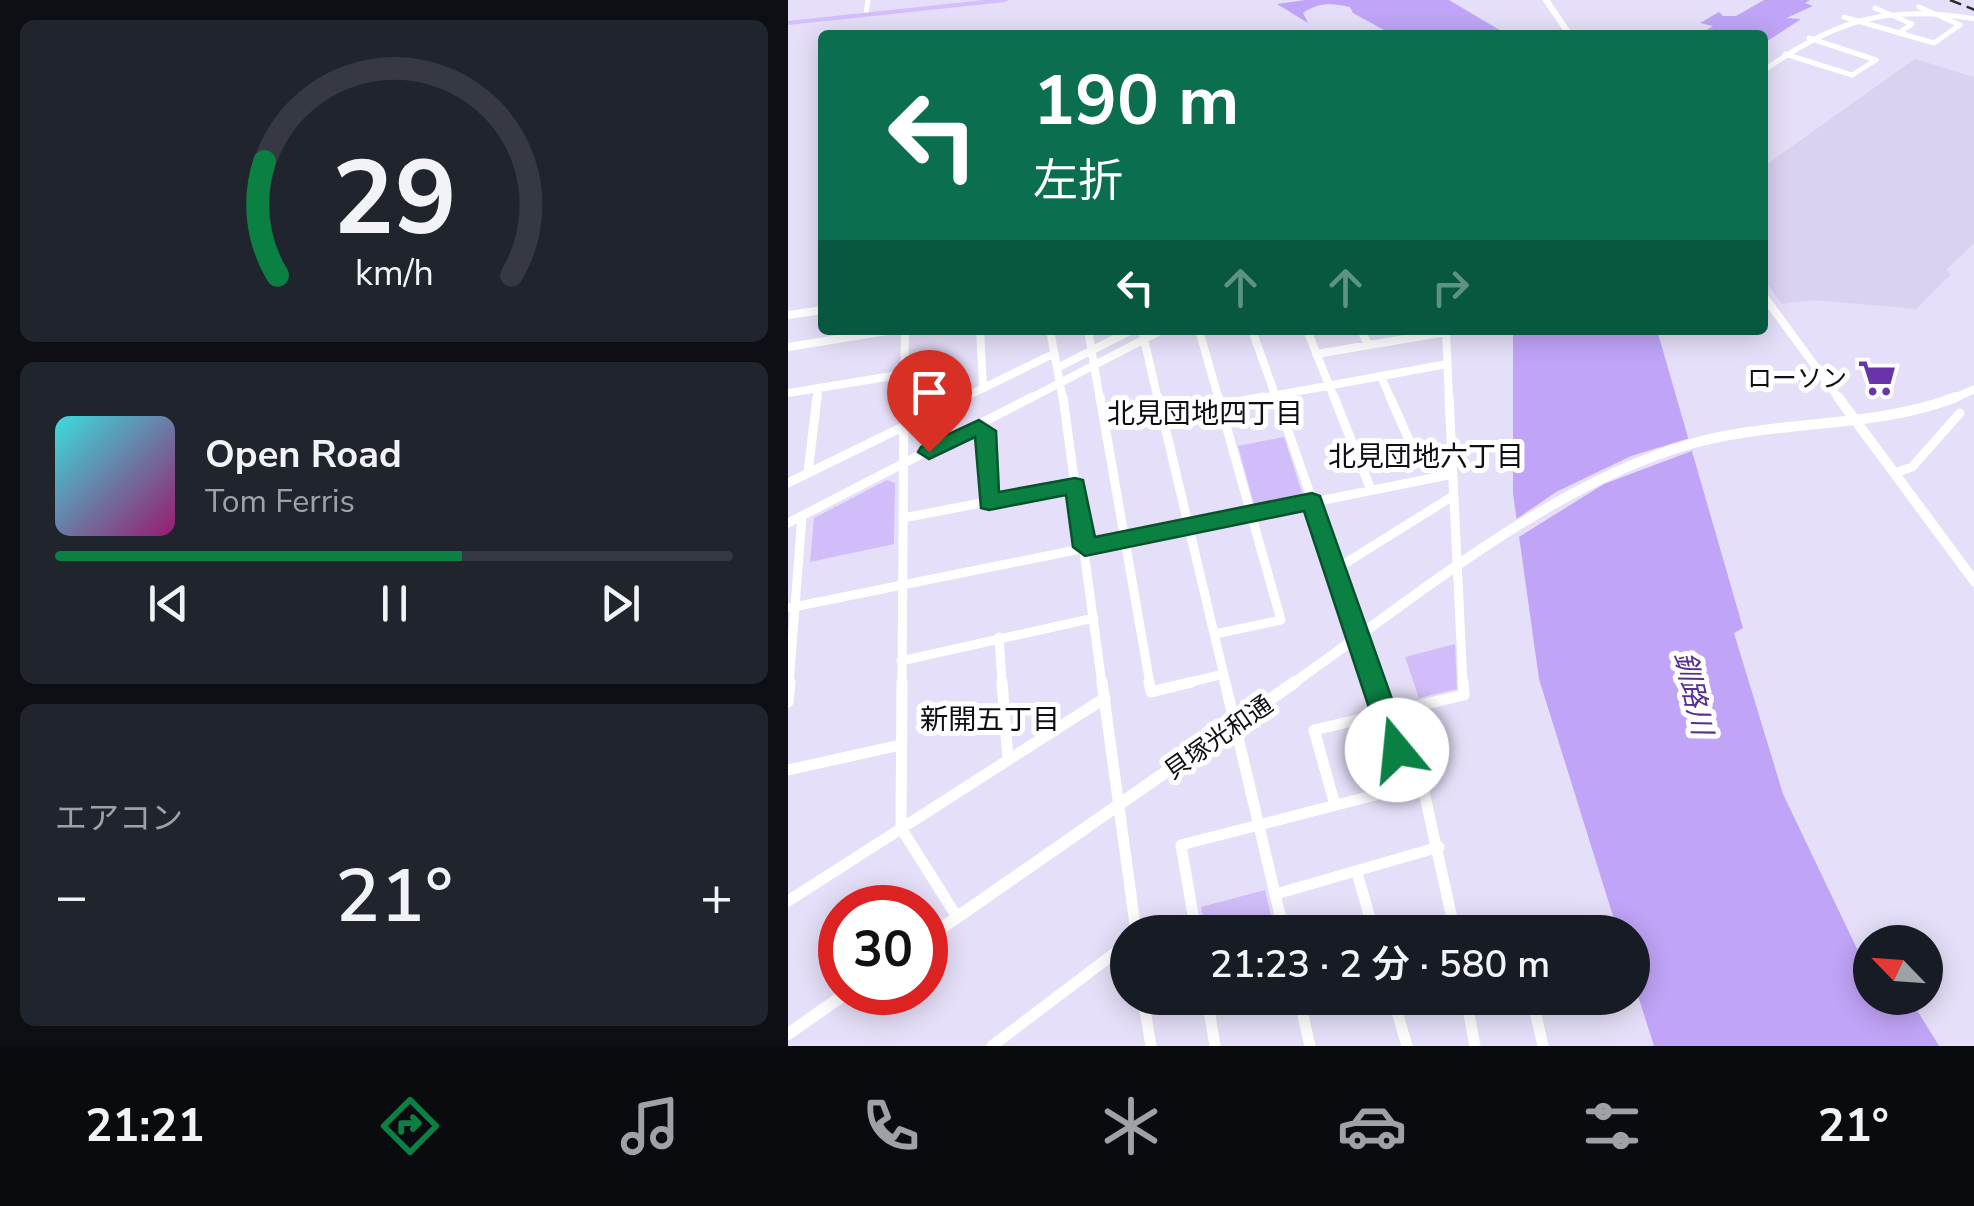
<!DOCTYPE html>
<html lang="ja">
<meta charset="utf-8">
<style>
body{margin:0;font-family:"Nunito Sans","Noto Sans JP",sans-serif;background:#20242c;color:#f1f3f6;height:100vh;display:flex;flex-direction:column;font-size:38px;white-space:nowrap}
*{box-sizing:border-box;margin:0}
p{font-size:32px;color:#9ea1a6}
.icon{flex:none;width:55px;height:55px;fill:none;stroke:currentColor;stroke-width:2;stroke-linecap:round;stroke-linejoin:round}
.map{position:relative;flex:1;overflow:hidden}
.panel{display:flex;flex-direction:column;gap:20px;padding:20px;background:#0d0f14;width:788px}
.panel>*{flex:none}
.hud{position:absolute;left:30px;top:30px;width:950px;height:305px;border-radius:10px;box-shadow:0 5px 25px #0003;background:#0b6e4f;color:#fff;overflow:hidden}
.needle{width:65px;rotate:295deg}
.buttons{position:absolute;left:1065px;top:925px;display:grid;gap:20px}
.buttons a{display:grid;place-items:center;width:90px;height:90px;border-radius:50%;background:#171b24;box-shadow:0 5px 25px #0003;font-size:50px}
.speed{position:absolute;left:30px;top:885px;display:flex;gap:20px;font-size:50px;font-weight:700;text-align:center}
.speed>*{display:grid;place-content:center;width:130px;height:130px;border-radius:50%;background:#171b24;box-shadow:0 5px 25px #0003;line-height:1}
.speed .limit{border:15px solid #d22;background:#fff;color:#111}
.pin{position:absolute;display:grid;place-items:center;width:85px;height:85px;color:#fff;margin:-102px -42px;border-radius:50% 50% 50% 0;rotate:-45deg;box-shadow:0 0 10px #0007}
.pin .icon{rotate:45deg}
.me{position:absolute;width:110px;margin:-55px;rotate:343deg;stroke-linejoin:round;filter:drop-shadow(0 0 8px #0008)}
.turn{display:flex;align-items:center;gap:35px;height:210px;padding:0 50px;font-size:45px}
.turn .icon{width:130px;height:130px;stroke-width:2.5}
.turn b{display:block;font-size:70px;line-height:85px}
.lanes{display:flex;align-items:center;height:95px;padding:0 50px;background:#0003;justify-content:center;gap:50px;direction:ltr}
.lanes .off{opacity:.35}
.big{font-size:75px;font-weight:600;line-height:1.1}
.panel .tile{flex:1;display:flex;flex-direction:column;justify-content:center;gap:15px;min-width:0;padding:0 35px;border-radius:15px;background:#20242c}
.panel .dial{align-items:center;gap:0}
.dial svg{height:260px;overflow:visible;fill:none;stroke:#363941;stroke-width:7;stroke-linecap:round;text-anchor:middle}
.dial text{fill:#f1f3f6;stroke:none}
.song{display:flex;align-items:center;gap:30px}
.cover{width:120px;height:120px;border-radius:15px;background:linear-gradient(135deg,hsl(180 70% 55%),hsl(320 70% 35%))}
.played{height:10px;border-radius:5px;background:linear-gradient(90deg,#0b8043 60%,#363941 60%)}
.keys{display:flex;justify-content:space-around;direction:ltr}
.heat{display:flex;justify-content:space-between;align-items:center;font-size:55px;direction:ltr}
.trip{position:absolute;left:322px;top:915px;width:540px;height:100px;border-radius:50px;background:#171b24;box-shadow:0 5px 25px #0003;font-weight:600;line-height:100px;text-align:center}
.tab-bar{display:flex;height:160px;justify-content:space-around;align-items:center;background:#090b0e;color:#9ea1a6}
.tab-bar .icon{width:70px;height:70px}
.tab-bar .current{color:#0b8043}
.tab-bar b{font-size:45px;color:#f1f3f6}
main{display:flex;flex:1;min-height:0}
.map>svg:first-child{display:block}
.built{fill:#dbd1f1}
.green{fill:#d0bdf9}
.water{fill:#c0a4f7}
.pier{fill:#e6dff9}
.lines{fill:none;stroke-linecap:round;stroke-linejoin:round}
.minor-far3{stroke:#fff;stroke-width:5}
.minor-far2{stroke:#fff;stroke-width:8}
.minor-far1{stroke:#fff;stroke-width:9}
.minor{stroke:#fff;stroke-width:11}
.tertiary-far3{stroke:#fff;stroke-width:6}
.tertiary-far2{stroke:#fff;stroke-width:8}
.tertiary-far1{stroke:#fff;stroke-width:10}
.tertiary{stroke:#fff;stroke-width:12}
.trunk{fill:#d3befe;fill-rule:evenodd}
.rail{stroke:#2c2933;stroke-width:2.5;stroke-dasharray:12 6;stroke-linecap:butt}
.route{fill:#0b8043;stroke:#07532c;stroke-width:2.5}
.labels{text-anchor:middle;stroke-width:10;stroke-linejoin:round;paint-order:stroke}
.poi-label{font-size:25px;fill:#0f0d15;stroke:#fff;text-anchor:end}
.street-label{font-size:25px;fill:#0f0d15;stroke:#fff}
.neighbourhood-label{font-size:28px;fill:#0f0d15;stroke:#fff}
.water-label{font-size:28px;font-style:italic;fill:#572f8e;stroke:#fff}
</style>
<main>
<section class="panel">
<div class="tile dial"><svg viewBox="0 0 100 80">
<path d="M14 69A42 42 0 1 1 86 69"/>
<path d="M14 69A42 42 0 0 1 10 34" stroke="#0b8043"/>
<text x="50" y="56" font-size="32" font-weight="700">29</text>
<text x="50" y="72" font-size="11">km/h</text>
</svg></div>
<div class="tile">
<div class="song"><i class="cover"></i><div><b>Open Road</b><p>Tom Ferris</p></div></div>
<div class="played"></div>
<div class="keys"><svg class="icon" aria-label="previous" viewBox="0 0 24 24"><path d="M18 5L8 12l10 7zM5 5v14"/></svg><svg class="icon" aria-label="pause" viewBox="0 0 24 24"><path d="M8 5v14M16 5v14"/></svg><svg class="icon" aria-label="next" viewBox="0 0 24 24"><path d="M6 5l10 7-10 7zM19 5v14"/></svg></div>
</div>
<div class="tile"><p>エアコン</p>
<div class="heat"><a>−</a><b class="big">21°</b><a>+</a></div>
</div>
</section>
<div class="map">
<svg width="1187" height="1046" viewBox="0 0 1187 1046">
<rect width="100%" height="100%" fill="#e6dff9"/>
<!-- built -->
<path class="built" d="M1127 59 1186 77V243L1158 270 1163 274 1128 309 1026 300 994 304 975 279V167Z"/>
<!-- green -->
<path class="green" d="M496 437 516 499 467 508 450 446Z
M99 480 107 483 106 544 22 562 26 518Z
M667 644 669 689 631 698 617 657Z
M477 890 487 932H418L413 907Z"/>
<!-- water -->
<path class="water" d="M517 0H661L720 35H605L565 13 562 7C545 3 530 2 515 13L520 23 489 4Z
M976 0H1022L1017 3 1025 6 998 18 1013 19 975 44V35H911L925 26 912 23 931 12 935 16H948Z
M725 330H869L955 628 946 633 995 794 1082 976V998H1093L1100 1010 1124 1002 1151 1046H866L845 980V932H830L751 679 725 493Z"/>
<!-- pier -->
<path class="pier" d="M905 437 909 449 816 484 726 540 724 522 768 492 843 456Z"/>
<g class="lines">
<!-- minor-far3 -->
<path class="minor-far3" d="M1087 8 1124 24 1111 33
M78 14 80 0
M1056 17 1146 43 1172 25 1131 7
M997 54 1064 75 1088 60 1021 38
M975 71C1047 20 1099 4 1187 19"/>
<!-- minor-far2 -->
<path class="minor-far2" d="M0 315 35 310
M192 330 195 387
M262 330 275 400
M300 330 312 400
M354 330 370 400
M411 330 431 400
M464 330 489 400
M519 330 547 400
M573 330 580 345
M658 330 661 400
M0 347 105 330
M528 354 658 332
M271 367 344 330
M593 376 603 400
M0 393 116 374
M29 400 30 388
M116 400 117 330
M171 400 265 354
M239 400 374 330
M462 400 659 364"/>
<!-- minor-far1 -->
<path class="minor-far1" d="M275 397 314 684
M312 397 362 684
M370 397 438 684
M488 397 589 684
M546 397 583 490
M661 397 675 684
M317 426 476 397
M191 427 197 431 201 502
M569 452 622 442 602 397
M20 473 29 397
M1107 473 1124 467 1172 413
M0 483 176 397
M115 518 287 485
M0 523 244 397
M548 569 665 496
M0 608 665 474
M427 634 493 620 430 397
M211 637 214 684
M113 661 306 618
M1 684 14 516
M114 684 116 397
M394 684 436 674"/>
<!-- minor -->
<path class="minor" d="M114 682 113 828 169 917
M214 682 220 760
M314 682 348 932
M361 682 363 692 404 682
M437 682 496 932
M588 682 620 787
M0 702 2 682
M0 770 112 745
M547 805 526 730 676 695 675 682
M569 873 586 932
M488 894 651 847
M0 901 317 698
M408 932 393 845 634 783 667 932
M355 998 363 1046
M419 998 427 1046
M511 998 522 1046
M605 998 619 1046
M678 998 687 1046
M744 998 755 1046
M204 1046 340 943"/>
<!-- tertiary-far3 -->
<path class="tertiary-far3" d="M758 0 782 35"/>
<!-- tertiary-far2 -->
<path class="tertiary-far2" d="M975 295 1052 400
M1162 400 1187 389"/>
<!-- tertiary-far1 -->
<path class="tertiary-far1" d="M1050 397 1187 582
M504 684C624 600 758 487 899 445 987 419 1083 430 1168 397"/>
<!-- tertiary -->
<path class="tertiary" d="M138 939 507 682
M0 1034 60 992"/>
<!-- trunk -->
<path class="trunk" d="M196 0H221L217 2 0 25V21Z"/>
<!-- rail -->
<path class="rail" d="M1162 0 1187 10"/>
</g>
<!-- route -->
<path class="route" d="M191 420 208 431 211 492 287 478 295 480 307 537 524 493 532 496 622 750 618 758 609 762 599 758 595 750 516 511 297 556 285 547 278 495 201 510 193 508 187 437 141 459 130 452 133 447Z"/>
<!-- icons -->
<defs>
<g id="supermarket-bare" transform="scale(3)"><path d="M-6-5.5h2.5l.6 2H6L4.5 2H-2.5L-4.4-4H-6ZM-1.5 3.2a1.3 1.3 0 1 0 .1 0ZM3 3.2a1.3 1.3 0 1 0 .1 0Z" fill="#6834ab" stroke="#fff" stroke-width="2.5" paint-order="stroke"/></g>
</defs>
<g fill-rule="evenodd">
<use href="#supermarket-bare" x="1089" y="378"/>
</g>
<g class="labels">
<!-- poi labels -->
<g class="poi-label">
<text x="1059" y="387">ローソン</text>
</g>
<!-- street labels -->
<g class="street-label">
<text transform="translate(430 737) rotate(-35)" y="9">貝塚光和通</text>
</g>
<!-- neighbourhood labels -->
<g class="neighbourhood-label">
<text x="417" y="423">北見団地四丁目</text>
<text x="638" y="466">北見団地六丁目</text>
<text x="202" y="729">新開五丁目</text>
</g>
<!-- water labels -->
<g class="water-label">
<text transform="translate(906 693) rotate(77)" y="10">釧路川</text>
</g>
</g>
</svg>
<div class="buttons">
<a><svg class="needle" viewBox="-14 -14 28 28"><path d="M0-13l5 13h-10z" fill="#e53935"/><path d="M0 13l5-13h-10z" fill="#9ea1a6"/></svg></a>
</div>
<div class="speed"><div class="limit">30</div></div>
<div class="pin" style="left:141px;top:452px;background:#d93025"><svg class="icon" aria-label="arrive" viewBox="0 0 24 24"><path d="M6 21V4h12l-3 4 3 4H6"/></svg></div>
<svg class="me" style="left:609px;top:750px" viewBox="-20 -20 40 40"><circle r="19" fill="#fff"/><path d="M0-13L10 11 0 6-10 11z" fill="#0b8043"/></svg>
<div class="trip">21:23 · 2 分 · 580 m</div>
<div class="hud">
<div class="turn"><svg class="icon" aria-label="left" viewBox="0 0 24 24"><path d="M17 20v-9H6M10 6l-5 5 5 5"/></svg><div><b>190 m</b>左折</div></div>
<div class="lanes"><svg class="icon" aria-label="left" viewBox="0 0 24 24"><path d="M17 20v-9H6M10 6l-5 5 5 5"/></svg><svg class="icon off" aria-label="ahead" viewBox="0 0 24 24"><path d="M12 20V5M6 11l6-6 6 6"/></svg><svg class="icon off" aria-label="ahead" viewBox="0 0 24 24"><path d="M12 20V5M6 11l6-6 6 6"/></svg><svg class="icon off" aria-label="right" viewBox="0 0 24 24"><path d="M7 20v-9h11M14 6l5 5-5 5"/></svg></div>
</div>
</div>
</main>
<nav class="tab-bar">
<b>21:21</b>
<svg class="icon current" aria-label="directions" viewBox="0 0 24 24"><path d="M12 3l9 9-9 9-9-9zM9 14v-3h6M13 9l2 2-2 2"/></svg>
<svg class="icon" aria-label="music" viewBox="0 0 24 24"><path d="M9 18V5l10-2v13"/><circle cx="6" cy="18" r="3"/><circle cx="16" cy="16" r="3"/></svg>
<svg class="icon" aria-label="phone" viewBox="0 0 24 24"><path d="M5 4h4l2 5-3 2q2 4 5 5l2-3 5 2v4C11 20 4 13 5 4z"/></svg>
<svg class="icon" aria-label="climate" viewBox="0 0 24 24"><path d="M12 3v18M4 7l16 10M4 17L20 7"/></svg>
<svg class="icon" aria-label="car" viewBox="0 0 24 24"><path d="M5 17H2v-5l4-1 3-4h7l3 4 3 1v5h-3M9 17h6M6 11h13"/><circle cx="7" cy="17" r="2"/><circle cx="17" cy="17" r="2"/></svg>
<svg class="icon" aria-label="filters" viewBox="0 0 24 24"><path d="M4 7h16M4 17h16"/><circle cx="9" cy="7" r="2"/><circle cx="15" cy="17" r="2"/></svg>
<b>21°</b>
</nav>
